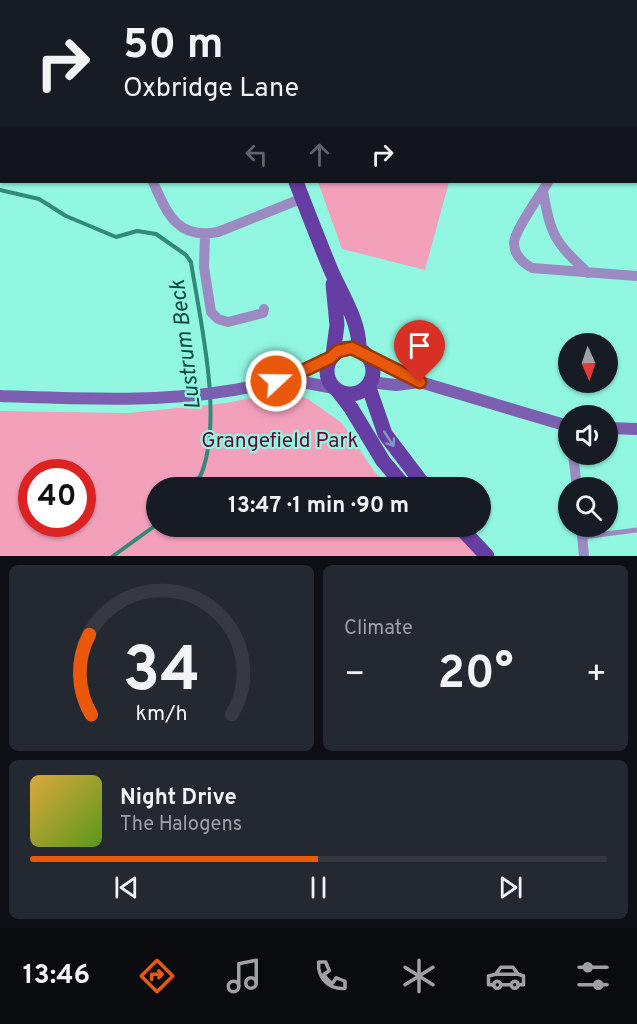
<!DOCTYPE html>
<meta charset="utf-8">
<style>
body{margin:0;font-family:Overpass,sans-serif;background:#242831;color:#f1f3f6;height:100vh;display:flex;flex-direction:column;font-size:22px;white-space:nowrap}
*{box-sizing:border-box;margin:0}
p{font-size:20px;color:#9ea1a6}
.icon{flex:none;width:33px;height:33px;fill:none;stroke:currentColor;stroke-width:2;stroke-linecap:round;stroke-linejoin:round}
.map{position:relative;height:556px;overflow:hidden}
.sheet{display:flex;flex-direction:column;gap:9px;padding:9px;background:#0d0f14;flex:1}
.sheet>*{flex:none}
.hud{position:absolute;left:0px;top:0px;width:638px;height:183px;box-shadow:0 2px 4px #0004;background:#171b24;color:#f1f3f6;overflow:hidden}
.needle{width:39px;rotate:177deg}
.tools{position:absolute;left:558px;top:333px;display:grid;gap:12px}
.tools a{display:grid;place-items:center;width:60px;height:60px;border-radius:50%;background:#171b24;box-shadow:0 2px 4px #0004;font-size:30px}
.speed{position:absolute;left:18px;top:459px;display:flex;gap:12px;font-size:30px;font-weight:700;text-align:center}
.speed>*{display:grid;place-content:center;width:78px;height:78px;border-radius:50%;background:#171b24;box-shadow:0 2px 4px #0004;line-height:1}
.speed .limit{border:9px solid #d22;background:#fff;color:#111}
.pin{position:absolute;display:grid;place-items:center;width:51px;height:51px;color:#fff;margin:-62px -26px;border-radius:50% 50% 50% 0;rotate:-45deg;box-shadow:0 0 6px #0007}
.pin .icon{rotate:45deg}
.me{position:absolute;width:66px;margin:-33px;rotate:69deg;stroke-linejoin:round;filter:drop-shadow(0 0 4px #0008)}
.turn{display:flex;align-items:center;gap:21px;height:126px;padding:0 24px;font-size:27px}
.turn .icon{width:78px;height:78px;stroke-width:2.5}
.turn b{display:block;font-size:42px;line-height:51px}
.lanes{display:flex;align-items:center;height:57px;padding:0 24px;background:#0003;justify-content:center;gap:30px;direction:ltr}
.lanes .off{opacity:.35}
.big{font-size:45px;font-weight:700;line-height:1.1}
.sheet .tile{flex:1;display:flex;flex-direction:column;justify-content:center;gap:9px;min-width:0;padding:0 21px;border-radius:9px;background:#242831}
.sheet .dial{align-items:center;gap:0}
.dial svg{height:156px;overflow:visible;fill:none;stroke:#363941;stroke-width:7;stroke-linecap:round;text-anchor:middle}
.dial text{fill:#f1f3f6;stroke:none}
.song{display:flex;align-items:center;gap:18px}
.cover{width:72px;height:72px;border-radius:9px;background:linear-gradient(135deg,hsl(40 70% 55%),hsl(90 70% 35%))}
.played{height:6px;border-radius:3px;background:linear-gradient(90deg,#ea580c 50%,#363941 50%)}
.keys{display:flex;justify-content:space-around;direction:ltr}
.heat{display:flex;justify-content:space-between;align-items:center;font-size:33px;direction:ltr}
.sheet .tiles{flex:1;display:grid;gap:9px;grid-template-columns:1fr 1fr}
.tile:last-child{grid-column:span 2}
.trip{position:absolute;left:146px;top:477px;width:345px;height:60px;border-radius:30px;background:#171b24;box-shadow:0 2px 4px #0004;font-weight:700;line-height:60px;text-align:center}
.tab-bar{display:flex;height:96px;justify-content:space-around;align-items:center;background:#090b0e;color:#9ea1a6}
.tab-bar .icon{width:42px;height:42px}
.tab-bar .on{color:#ea580c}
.tab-bar b{font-size:27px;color:#f1f3f6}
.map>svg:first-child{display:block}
.green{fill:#f3a0bb;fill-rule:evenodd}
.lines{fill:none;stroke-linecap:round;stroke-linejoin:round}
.stream{stroke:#318978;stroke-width:4}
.lane{stroke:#9c8ac2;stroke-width:5}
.street{stroke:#9c8ac2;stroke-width:10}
.secondary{stroke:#7c5fb0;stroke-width:12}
.primary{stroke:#663da2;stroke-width:15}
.oneway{stroke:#7c9ac2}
.route-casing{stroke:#983908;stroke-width:15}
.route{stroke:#ea580c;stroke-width:10}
.labels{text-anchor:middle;stroke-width:4.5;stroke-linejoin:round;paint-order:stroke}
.park-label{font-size:21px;fill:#640b35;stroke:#91f7e1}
.water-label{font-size:22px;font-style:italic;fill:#08473d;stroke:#91f7e1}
</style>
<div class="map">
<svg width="637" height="556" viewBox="0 0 637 556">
<rect width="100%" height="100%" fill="#91f7e1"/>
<!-- green -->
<path class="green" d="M318 182H449L425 270 342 249Z
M282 392 308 399 342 423 374 471 390 487 156 488V526L447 527 481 549 487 556H0V411L129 413 226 403ZM32 472H82V524H32Z"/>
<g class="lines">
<!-- stream -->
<path class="stream" d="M578 2 580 0
M0 190 39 199 66 216 116 237 137 231 156 234 186 255 191 262C200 321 223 415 202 472 200 478 195 483 192 488
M113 556 156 525"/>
<!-- lane -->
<path class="lane" d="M582 537 637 530"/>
<!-- street -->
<path class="street" d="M72 1V2
M319 2 321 0
M490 2 491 0
M636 105H637
M153 182C167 213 177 240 218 232L303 198
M548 182C541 194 514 231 514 243 514 255 523 263 532 268L637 276
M543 191C551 236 554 241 588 273
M205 234 204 267 211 312 218 319 228 322 263 313 264 309
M573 454 577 488
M581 526 584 556"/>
<!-- secondary -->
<path class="secondary" d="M364 354 420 382 568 426
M286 379 334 388
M369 382 396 385 420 382
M0 396C94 399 193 405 284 379 300 375 315 364 330 358
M608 428 637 429"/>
<!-- primary -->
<path class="primary" d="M225 0 226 2
M296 182C307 210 318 239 330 268 341 294 360 321 359 350
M327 371a23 23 0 1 1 46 0a23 23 0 1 1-46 0Z
M333 355 337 325 333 284
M368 385 385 434 426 488
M338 391 351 408 383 461 406 488
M459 526 487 556"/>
</g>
<!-- one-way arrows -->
<defs><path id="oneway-shaft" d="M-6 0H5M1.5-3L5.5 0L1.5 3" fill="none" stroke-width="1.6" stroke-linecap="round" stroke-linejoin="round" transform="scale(1.5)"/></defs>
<use class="oneway" href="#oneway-shaft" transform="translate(389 439) rotate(57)"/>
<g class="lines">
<!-- route casing -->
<g class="route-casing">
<path id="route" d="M276 381 286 379 330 358 338 351 352 348 420 382"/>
</g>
<!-- route -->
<use href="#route" class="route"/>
</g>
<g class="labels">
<!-- park labels -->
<g class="park-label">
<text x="280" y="447">Grangefield Park</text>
</g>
<!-- water labels -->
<g class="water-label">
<text transform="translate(184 345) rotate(-97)" y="8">Lustrum Beck</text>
</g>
</g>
</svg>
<div class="tools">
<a><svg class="needle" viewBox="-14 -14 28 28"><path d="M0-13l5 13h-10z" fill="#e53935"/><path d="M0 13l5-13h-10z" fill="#9ea1a6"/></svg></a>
<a><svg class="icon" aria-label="sound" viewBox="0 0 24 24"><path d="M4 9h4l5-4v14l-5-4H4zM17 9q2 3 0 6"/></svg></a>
<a><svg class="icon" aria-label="search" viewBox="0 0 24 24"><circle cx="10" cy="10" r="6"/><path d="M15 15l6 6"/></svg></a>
</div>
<div class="speed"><div class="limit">40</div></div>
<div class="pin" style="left:420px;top:382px;background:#d93025"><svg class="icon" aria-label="arrive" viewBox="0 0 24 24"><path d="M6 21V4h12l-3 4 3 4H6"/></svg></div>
<svg class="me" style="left:276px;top:381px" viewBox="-20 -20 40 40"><circle r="17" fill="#ea580c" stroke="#fff" stroke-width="3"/><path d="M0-11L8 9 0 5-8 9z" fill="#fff"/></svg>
<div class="trip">13:47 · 1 min · 90 m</div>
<div class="hud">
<div class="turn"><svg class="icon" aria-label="right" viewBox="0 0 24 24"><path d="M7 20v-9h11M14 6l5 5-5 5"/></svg><div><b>50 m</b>Oxbridge Lane</div></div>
<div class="lanes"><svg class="icon off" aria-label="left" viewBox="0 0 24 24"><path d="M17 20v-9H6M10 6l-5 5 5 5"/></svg><svg class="icon off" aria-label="ahead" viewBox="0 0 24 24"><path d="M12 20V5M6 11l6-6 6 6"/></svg><svg class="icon" aria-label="right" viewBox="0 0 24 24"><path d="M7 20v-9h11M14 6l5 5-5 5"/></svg></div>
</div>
</div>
<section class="sheet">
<div class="tiles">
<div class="tile dial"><svg viewBox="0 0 100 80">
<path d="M14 69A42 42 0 1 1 86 69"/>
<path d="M14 69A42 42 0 0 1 13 28" stroke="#ea580c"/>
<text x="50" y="56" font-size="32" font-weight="700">34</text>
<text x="50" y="72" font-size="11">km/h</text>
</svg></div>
<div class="tile"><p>Climate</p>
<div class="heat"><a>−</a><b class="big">20°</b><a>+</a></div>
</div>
<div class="tile">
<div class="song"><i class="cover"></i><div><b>Night Drive</b><p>The Halogens</p></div></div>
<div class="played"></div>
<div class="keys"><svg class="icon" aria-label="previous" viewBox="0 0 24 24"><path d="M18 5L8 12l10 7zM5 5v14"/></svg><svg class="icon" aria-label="pause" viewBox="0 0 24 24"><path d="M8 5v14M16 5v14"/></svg><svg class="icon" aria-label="next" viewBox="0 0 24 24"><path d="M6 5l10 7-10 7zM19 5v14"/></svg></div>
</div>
</div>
</section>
<nav class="tab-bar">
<b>13:46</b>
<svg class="icon on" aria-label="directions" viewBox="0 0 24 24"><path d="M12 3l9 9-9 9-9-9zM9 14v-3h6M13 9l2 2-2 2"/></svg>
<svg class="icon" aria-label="music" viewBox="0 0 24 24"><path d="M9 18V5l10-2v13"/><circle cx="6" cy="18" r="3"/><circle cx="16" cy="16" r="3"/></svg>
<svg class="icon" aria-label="phone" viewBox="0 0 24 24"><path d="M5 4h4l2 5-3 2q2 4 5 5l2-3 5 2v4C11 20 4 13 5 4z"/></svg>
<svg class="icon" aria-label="climate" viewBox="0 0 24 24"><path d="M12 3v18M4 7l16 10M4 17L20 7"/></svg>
<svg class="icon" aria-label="car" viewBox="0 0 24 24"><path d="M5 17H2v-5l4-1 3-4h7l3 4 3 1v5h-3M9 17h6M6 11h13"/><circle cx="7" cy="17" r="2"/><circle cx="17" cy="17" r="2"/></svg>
<svg class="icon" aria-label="filters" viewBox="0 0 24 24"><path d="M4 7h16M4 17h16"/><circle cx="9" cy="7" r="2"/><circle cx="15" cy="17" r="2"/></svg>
</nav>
